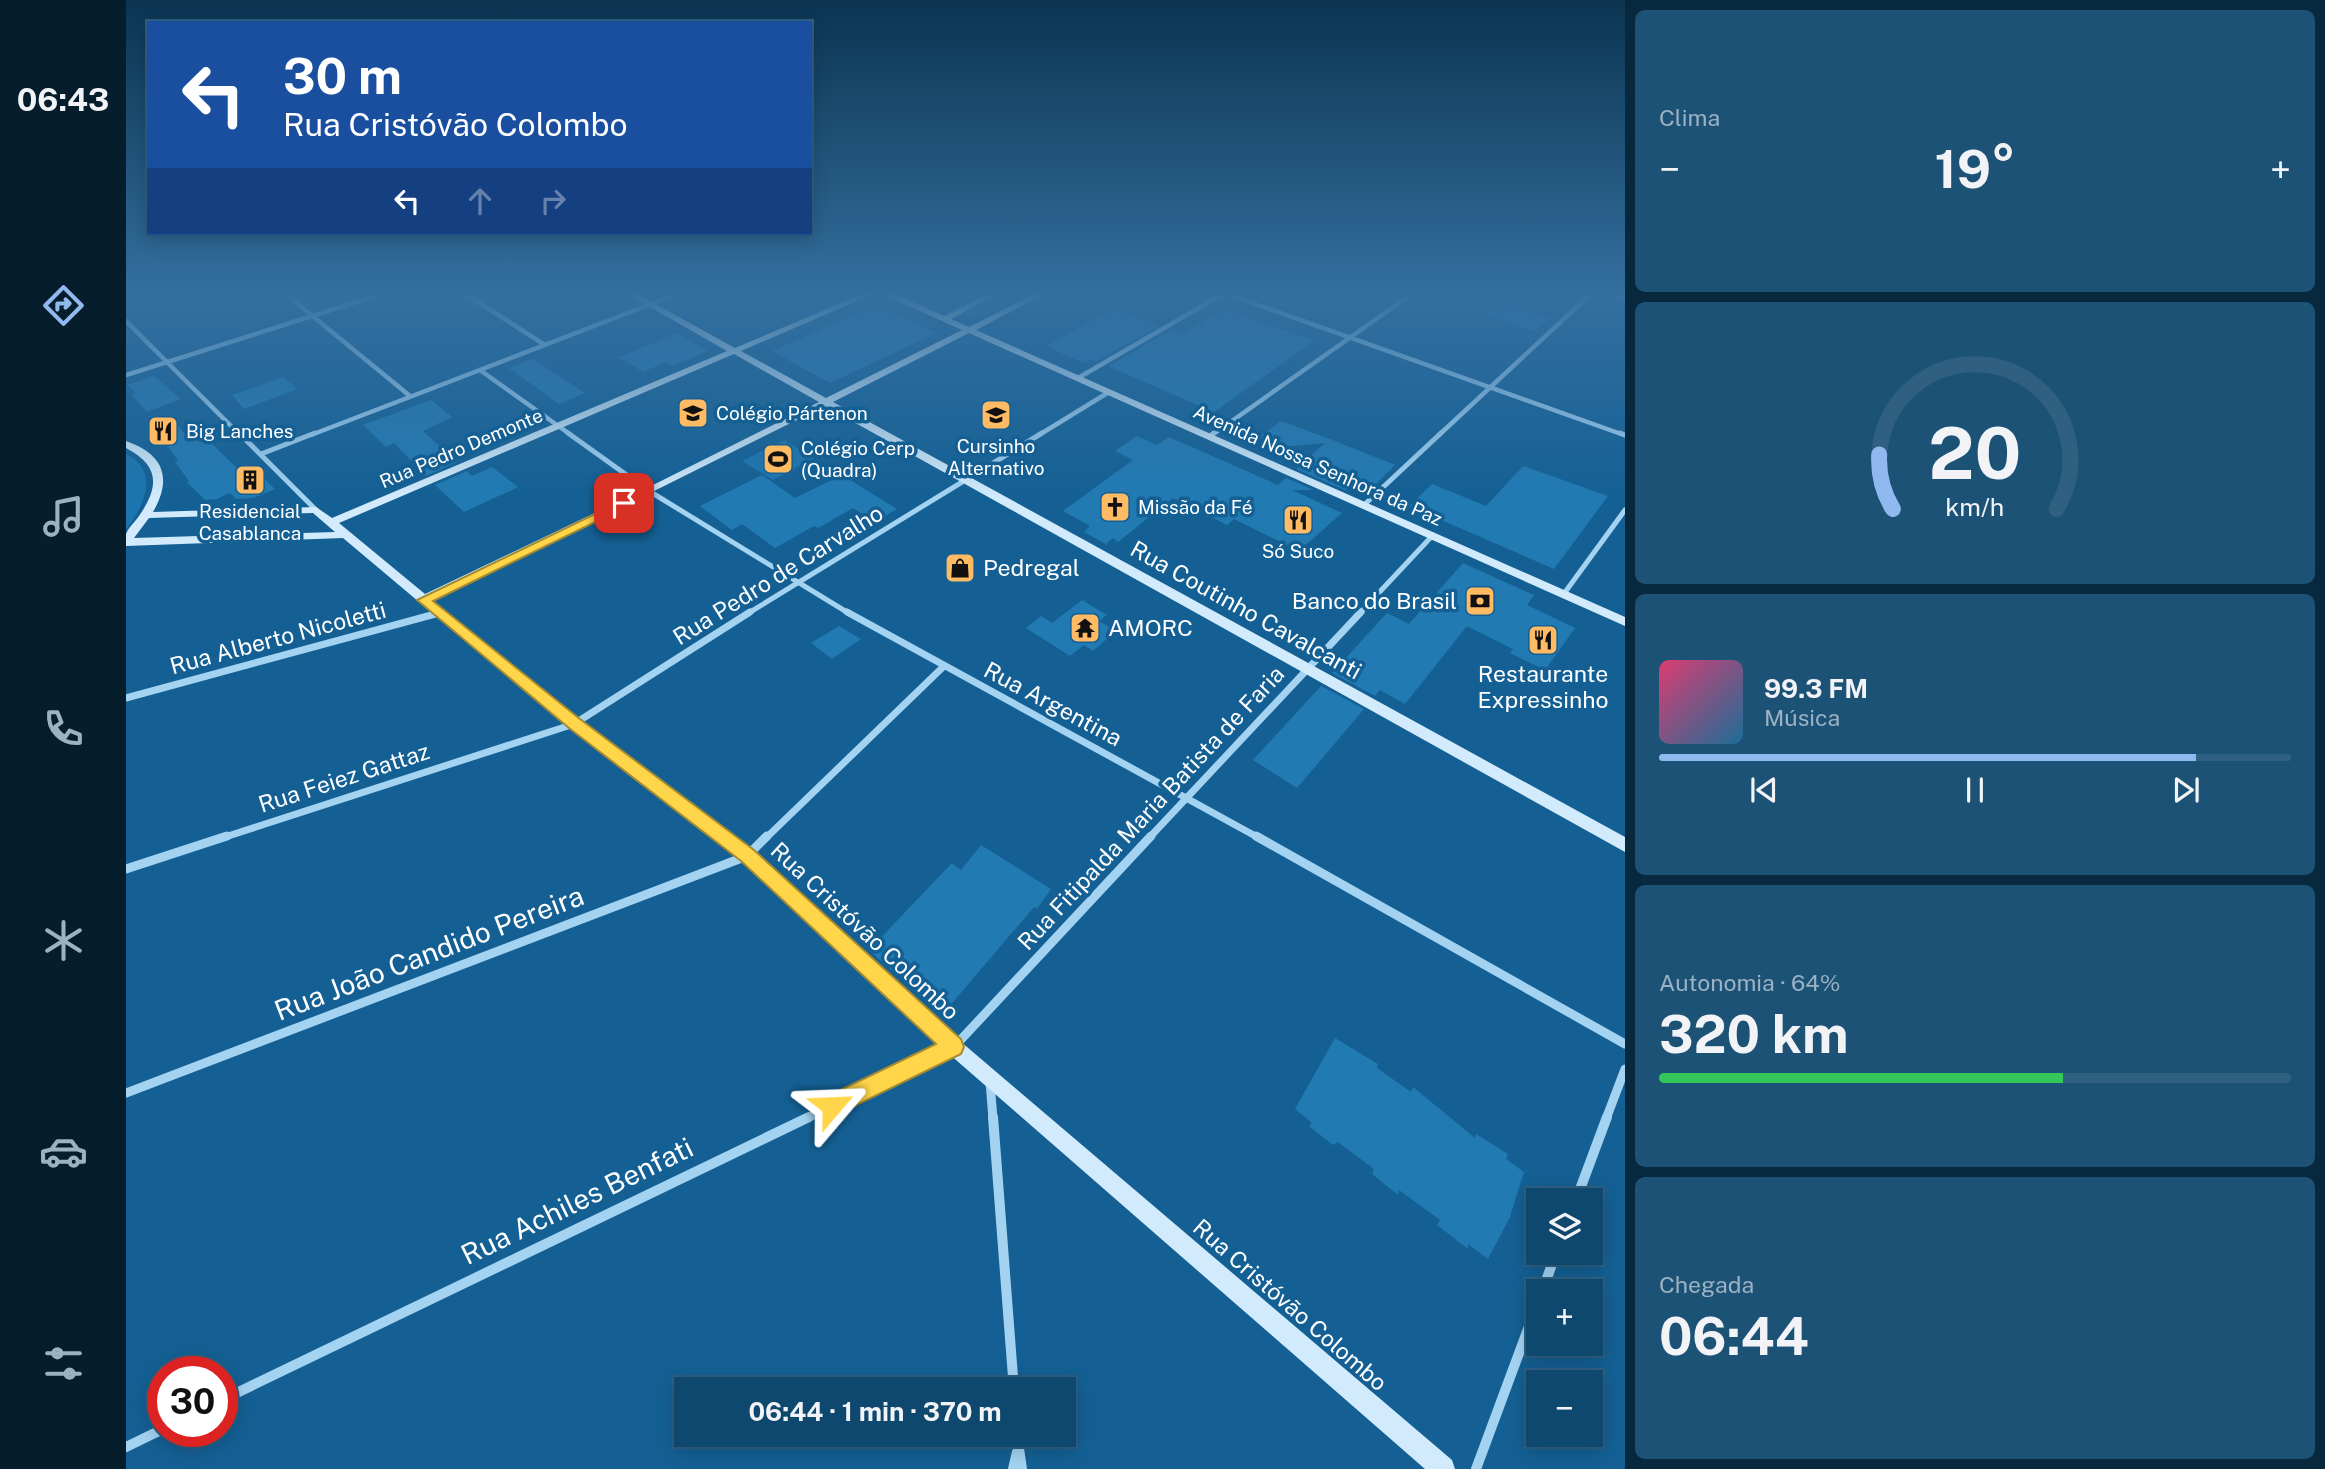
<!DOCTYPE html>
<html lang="pt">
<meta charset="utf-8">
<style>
body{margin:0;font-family:"Public Sans",sans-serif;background:#1d5277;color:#f1f3f6;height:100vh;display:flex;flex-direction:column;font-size:26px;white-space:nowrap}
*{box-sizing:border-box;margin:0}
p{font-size:23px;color:#9bb2c3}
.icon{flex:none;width:38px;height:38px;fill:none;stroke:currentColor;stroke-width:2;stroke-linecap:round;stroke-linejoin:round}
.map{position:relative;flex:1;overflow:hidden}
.sheet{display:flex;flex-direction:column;gap:10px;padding:10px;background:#08283d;width:700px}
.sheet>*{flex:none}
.top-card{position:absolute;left:21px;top:21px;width:665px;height:214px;border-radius:0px;box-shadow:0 4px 18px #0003,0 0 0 2px #2f6082;background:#1a4fa0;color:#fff;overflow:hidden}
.fabs{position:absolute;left:1400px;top:1188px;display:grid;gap:14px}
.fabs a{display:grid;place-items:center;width:77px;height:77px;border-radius:0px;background:#0f486f;box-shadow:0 4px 18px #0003,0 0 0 2px #2f6082;font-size:35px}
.speed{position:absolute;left:21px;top:1356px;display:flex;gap:14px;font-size:35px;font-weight:700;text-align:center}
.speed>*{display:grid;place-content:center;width:91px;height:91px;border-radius:50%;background:#0f486f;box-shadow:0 4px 18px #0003,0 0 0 2px #2f6082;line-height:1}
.speed .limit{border:10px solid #d22;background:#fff;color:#111}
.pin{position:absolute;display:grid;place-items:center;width:60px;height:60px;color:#fff;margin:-30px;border-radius:14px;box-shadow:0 4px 10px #0006}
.me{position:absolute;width:77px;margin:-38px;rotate:64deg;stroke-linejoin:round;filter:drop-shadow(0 0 5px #0008)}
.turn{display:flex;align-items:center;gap:24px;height:147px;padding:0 21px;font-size:32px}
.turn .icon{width:91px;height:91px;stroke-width:2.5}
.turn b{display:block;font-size:49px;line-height:60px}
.lanes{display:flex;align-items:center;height:66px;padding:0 21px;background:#0003;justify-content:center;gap:35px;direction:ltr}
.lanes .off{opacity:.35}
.big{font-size:52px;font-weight:700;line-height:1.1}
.sheet .widget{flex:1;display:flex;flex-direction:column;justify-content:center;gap:10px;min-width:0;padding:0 24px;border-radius:10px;background:#1d5277}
.sheet .dial{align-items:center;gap:0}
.dial svg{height:182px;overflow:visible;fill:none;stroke:#2f6082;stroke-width:7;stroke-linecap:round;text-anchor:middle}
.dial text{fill:#f1f3f6;stroke:none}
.song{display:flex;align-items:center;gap:21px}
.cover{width:84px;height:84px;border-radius:10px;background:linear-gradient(135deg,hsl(340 70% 55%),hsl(200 70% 35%))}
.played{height:7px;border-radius:4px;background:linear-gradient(90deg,#90b9f0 85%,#2f6082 85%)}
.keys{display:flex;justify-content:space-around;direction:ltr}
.heat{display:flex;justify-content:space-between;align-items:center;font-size:38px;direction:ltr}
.charge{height:10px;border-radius:5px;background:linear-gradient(90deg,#34c759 64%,#2f6082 0)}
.trip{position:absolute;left:548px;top:1377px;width:402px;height:70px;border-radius:0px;background:#0f486f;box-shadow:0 4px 18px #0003,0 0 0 2px #2f6082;font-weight:700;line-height:70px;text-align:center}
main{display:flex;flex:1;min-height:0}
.dock{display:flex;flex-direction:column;width:126px;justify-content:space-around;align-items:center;background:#061d2c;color:#9bb2c3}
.dock .icon{width:49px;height:49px}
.dock .selected{color:#90b9f0}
.dock b{font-size:32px;color:#f1f3f6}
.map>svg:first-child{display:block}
.green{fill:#1c75ae}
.building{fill:#227ab3}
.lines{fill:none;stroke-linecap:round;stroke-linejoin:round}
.street-far4{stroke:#a4d3f2;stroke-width:4.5}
.street-far3{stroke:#a4d3f2;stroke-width:5}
.street-far2{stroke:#a4d3f2;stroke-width:7}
.street-far1{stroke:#a4d3f2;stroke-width:9}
.street{stroke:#a4d3f2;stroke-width:10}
.secondary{fill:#d2ebfc;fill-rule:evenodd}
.route{fill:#ffd54a;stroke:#a68a30;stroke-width:2}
.labels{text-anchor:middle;stroke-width:7;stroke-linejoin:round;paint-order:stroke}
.far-poi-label{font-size:19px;fill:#fff;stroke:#146094;text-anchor:start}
.far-street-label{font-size:19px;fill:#fff;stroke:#146094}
.poi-label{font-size:23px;fill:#fff;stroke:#146094;text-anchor:start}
.street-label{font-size:23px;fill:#fff;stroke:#146094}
.near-street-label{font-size:28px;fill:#fff;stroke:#146094}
</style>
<main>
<nav class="dock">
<b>06:43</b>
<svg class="icon selected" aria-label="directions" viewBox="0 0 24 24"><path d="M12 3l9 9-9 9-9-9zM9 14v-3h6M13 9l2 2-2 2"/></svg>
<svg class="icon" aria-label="music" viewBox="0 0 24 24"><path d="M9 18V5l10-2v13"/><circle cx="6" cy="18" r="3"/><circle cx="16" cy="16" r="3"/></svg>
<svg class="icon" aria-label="phone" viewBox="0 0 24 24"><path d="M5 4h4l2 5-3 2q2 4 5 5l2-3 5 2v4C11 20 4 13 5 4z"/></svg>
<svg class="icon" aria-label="climate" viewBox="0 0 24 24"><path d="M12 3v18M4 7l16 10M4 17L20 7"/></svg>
<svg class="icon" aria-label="car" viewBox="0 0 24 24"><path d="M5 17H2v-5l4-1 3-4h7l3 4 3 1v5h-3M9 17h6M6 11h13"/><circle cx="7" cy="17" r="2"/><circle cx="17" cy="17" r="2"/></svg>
<svg class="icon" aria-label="filters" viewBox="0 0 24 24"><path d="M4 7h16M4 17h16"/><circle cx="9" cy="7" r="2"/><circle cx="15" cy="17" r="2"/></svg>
</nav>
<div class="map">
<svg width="1499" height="1469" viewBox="0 0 1499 1469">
<rect width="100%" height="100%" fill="#146094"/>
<!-- green -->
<path class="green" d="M883 291H904L847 319 838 313Z
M658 440 688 458 647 480 616 461Z
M0 454C34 471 19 506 0 529Z"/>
<!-- building -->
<path class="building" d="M1374 301 1425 318 1408 331 1358 315Z
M751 305 810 333 704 383 646 351Z
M987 309 1033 325 970 362 965 359 958 363 920 346Z
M1098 309 1188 341 1088 412 982 366 1045 330 1057 334Z
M551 333 582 351 546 366 540 362 517 372 493 357Z
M407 359 459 393 433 404 383 368Z
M28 376 55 399 21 412 6 395 10 393 1 385Z
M157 377 171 389 118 409 106 395Z
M305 400 326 417 297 431 331 462 300 476 268 443 260 447 237 425Z
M46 419 65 441 78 436 119 476 130 471 149 489 127 498 110 499 104 493 91 499 79 500 61 482 63 481 49 462 52 460 26 426Z
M1155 421 1204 439 1269 465 1243 491 1219 490 1170 469 1199 443 1155 447 1133 437Z
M1011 436 1031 445 1043 437 1152 485 1160 478 1188 490H1166L1216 513 1173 551 1108 519 1101 525 1047 498 992 542 987 538 980 544 958 532 964 526 937 511 1007 460 989 451Z
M1397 466 1482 496 1428 569 1283 506 1306 484 1360 506Z
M366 467 392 487 338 512 309 485 341 471 346 476Z
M636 475 669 498 716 475 771 509 749 522 727 508 692 528 688 526 649 548 616 524 606 530 574 506Z
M1337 563 1408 595 1401 605 1449 628 1419 670 1384 653 1387 649 1341 626 1279 704 1254 690 1249 696 1206 673 1261 613 1283 624Z
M956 600 981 615 973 621 990 631 967 651 958 645 944 656 900 628 915 616 926 623Z
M713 626 735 639 706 659 685 643Z
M1195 686 1238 709 1171 788 1127 760Z
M855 845 925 889 911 909 908 907 816 1015 743 950 826 863 835 870Z
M1209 1038 1252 1064 1251 1068 1285 1092 1287 1087 1349 1138 1350 1134 1382 1154 1380 1159 1398 1172 1384 1217 1362 1259 1342 1244V1249L1311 1225 1314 1220 1273 1190 1272 1195 1246 1174 1248 1169 1212 1142 1207 1145 1184 1127 1185 1122 1169 1109Z"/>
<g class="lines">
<!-- street-far4 -->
<path class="street-far4" d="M156 291 284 396
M335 291 419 345
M1093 291 1498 435
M1473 291 1499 298
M0 321 114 435
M354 370 445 435
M0 375 265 291
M952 378 1102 291
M185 435 559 291
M913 435 983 392
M1086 435 1290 291
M1313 435 1468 291"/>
<!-- street-far3 -->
<path class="street-far3" d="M113 433 190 510
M442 433 523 491 724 614
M1494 433 1499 435
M1084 436 1088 433
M135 454 189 433
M1238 505 1315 433
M1437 595 1499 510
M310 614 313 613
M621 614 916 433
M1233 614 1307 535"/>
<!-- street-far2 -->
<path class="street-far2" d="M721 612 1133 838
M0 698 313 613
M96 838 448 724 624 612
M640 838 817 667
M1023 838 1235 612"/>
<!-- street-far1 -->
<path class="street-far1" d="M1130 836 1499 1044
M0 869 101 836
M864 1082 867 1119
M0 1093 621 856 641 836
M679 1119 828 1047 1025 836
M1480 1119 1499 1069"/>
<!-- street -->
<path class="street" d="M867 1117 888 1390
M1450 1200 1481 1117
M1416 1292 1430 1253
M96 1400 683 1117
M891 1435 896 1469
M0 1447 37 1429
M887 1469 891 1452
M1350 1469 1412 1302"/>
<!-- secondary -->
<path class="secondary" d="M496 291H506L609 348 743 291H762L818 316 868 291H878L825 319 843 327 914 291H924L850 330 1499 617V626L843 333 707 402 1499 837V852L699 406 307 601 453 720 627 851 834 1041 1326 1460 1329 1469H1299L822 1053 615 861 443 728 217 538 0 546C0 542 0 538 0 534 2 528 9 522 13 516 34 486 33 465 0 448V441C37 454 47 477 27 512L190 507 206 518 601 351ZM752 292 836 330 700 398 615 351ZM608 354 693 402 519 489 299 594 213 523ZM187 513 209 532 8 538 23 518Z"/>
</g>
<!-- sky -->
<linearGradient id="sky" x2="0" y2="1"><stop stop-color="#0b3551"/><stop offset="0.59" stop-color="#346f9f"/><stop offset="1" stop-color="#346f9f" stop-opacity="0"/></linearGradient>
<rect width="1499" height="497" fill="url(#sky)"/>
<!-- route -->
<path class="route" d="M498 500 502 501V506L307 601 454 719 628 850 835 1039 838 1047 835 1054 706 1117 698 1113 695 1106 698 1098 810 1044 615 861 443 728 291 600Z"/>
<!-- icons -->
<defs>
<g id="school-square" transform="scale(1.575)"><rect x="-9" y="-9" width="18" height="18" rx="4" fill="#ffba64" stroke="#146094"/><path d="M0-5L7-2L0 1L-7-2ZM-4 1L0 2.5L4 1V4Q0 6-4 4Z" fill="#111"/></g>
<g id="restaurant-square" transform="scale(1.575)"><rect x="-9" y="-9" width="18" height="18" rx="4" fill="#ffba64" stroke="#146094"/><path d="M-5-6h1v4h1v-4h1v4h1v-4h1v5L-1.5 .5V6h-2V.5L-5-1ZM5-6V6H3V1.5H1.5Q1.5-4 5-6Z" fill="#111"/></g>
<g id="stadium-square" transform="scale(1.575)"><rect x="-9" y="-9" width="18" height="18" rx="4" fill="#ffba64" stroke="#146094"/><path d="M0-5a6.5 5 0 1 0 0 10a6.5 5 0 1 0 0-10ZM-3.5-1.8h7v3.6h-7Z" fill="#111"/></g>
<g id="building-square" transform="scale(1.575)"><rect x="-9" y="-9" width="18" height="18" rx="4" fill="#ffba64" stroke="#146094"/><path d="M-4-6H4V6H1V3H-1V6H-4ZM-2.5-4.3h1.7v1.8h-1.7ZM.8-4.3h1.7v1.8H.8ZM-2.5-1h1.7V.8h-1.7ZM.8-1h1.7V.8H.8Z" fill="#111"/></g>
<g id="church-square" transform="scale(1.575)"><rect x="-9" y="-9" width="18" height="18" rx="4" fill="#ffba64" stroke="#146094"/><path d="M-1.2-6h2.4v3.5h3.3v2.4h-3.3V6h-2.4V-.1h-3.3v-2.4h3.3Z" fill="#111"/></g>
<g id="shop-square" transform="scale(1.575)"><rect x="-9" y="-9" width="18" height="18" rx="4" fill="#ffba64" stroke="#146094"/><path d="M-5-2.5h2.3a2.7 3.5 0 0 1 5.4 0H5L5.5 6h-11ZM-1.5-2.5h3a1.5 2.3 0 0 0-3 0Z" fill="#111"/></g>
<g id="bank-square" transform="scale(1.575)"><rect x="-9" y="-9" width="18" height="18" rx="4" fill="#ffba64" stroke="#146094"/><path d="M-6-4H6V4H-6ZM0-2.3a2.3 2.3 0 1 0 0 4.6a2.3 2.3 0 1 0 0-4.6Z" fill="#111"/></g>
<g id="temple-square" transform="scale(1.575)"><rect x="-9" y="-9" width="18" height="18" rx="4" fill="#ffba64" stroke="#146094"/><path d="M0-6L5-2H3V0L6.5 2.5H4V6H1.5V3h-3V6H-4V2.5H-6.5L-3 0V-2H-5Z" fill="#111"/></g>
</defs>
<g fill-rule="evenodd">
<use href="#school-square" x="567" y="413"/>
<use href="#school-square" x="870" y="415"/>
<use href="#restaurant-square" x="37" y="431"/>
<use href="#stadium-square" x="652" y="459"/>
<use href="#building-square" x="124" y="480"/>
<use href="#church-square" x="989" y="507"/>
<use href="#restaurant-square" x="1172" y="520"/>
<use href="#shop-square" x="834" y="568"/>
<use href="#bank-square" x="1354" y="601"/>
<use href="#temple-square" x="959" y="628"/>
<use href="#restaurant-square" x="1417" y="640"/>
</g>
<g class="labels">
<!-- far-poi labels -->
<g class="far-poi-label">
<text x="590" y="420">Colégio Pártenon</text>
<text x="60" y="438">Big Lanches</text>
<text x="870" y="453" text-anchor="middle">Cursinho<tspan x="870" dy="22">Alternativo</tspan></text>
<text x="675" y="455">Colégio Cerp<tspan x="675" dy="22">(Quadra)</tspan></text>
<text x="1012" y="514">Missão da Fé</text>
<text x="124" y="518" text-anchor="middle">Residencial<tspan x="124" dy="22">Casablanca</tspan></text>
<text x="1172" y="558" text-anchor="middle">Só Suco</text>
</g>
<!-- far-street labels -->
<g class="far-street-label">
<text transform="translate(335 448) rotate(-23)" y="7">Rua Pedro Demonte</text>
<text transform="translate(1192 465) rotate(24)" y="7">Avenida Nossa Senhora da Paz</text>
</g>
<!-- poi labels -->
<g class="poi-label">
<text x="857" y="576">Pedregal</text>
<text x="1331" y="609" text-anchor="end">Banco do Brasil</text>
<text x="982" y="636">AMORC</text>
<text x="1417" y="682" text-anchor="middle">Restaurante<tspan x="1417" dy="26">Expressinho</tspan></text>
</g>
<!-- street labels -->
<g class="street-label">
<text transform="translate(652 575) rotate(-32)" y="8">Rua Pedro de Carvalho</text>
<text transform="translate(1120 610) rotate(29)" y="8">Rua Coutinho Cavalcanti</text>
<text transform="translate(152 638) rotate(-15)" y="8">Rua Alberto Nicoletti</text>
<text transform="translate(927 704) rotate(28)" y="8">Rua Argentina</text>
<text transform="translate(218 778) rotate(-18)" y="8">Rua Feiez Gattaz</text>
<text transform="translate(1025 808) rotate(-47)" y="8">Rua Fitipalda Maria Batista de Faria</text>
<text transform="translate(739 931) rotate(43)" y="8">Rua Cristóvão Colombo</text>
<text transform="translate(1164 1305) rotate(41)" y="8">Rua Cristóvão Colombo</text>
</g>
<!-- near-street labels -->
<g class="near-street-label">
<text transform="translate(303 953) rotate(-21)" y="10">Rua João Candido Pereira</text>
<text transform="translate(451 1201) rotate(-26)" y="10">Rua Achiles Benfati</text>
</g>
</g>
</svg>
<div class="fabs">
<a><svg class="icon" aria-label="layers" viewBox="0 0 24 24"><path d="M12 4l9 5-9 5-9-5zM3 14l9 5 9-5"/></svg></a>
<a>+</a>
<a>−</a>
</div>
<div class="speed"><div class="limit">30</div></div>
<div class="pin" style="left:498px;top:503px;background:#d93025"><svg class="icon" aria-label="arrive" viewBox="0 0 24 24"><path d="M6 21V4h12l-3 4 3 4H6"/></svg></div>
<svg class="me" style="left:706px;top:1106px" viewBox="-20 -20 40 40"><path d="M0-17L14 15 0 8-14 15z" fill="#ffd54a" stroke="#fff" stroke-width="4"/></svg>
<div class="trip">06:44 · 1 min · 370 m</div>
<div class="top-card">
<div class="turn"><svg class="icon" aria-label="left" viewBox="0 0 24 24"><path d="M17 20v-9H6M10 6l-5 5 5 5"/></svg><div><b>30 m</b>Rua Cristóvão Colombo</div></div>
<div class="lanes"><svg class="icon" aria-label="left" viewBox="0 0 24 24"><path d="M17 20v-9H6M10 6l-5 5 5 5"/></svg><svg class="icon off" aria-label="ahead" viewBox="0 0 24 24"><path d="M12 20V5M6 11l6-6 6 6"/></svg><svg class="icon off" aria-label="right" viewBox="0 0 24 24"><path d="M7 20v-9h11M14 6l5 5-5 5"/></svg></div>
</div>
</div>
<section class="sheet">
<div class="widget"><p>Clima</p>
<div class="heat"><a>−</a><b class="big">19°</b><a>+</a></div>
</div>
<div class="widget dial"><svg viewBox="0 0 100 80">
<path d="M14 69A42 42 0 1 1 86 69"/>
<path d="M14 69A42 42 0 0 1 8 45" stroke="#90b9f0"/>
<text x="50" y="56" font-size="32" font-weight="700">20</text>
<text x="50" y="72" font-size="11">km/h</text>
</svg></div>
<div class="widget">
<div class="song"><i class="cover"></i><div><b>99.3 FM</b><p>Música</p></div></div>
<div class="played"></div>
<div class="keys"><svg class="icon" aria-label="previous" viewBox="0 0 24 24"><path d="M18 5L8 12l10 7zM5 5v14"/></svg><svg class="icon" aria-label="pause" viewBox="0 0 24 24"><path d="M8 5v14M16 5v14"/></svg><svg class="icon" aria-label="next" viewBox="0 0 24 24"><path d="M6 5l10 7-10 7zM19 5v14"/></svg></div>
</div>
<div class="widget"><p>Autonomia · 64%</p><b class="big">320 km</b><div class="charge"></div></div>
<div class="widget"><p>Chegada</p><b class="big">06:44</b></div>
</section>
</main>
